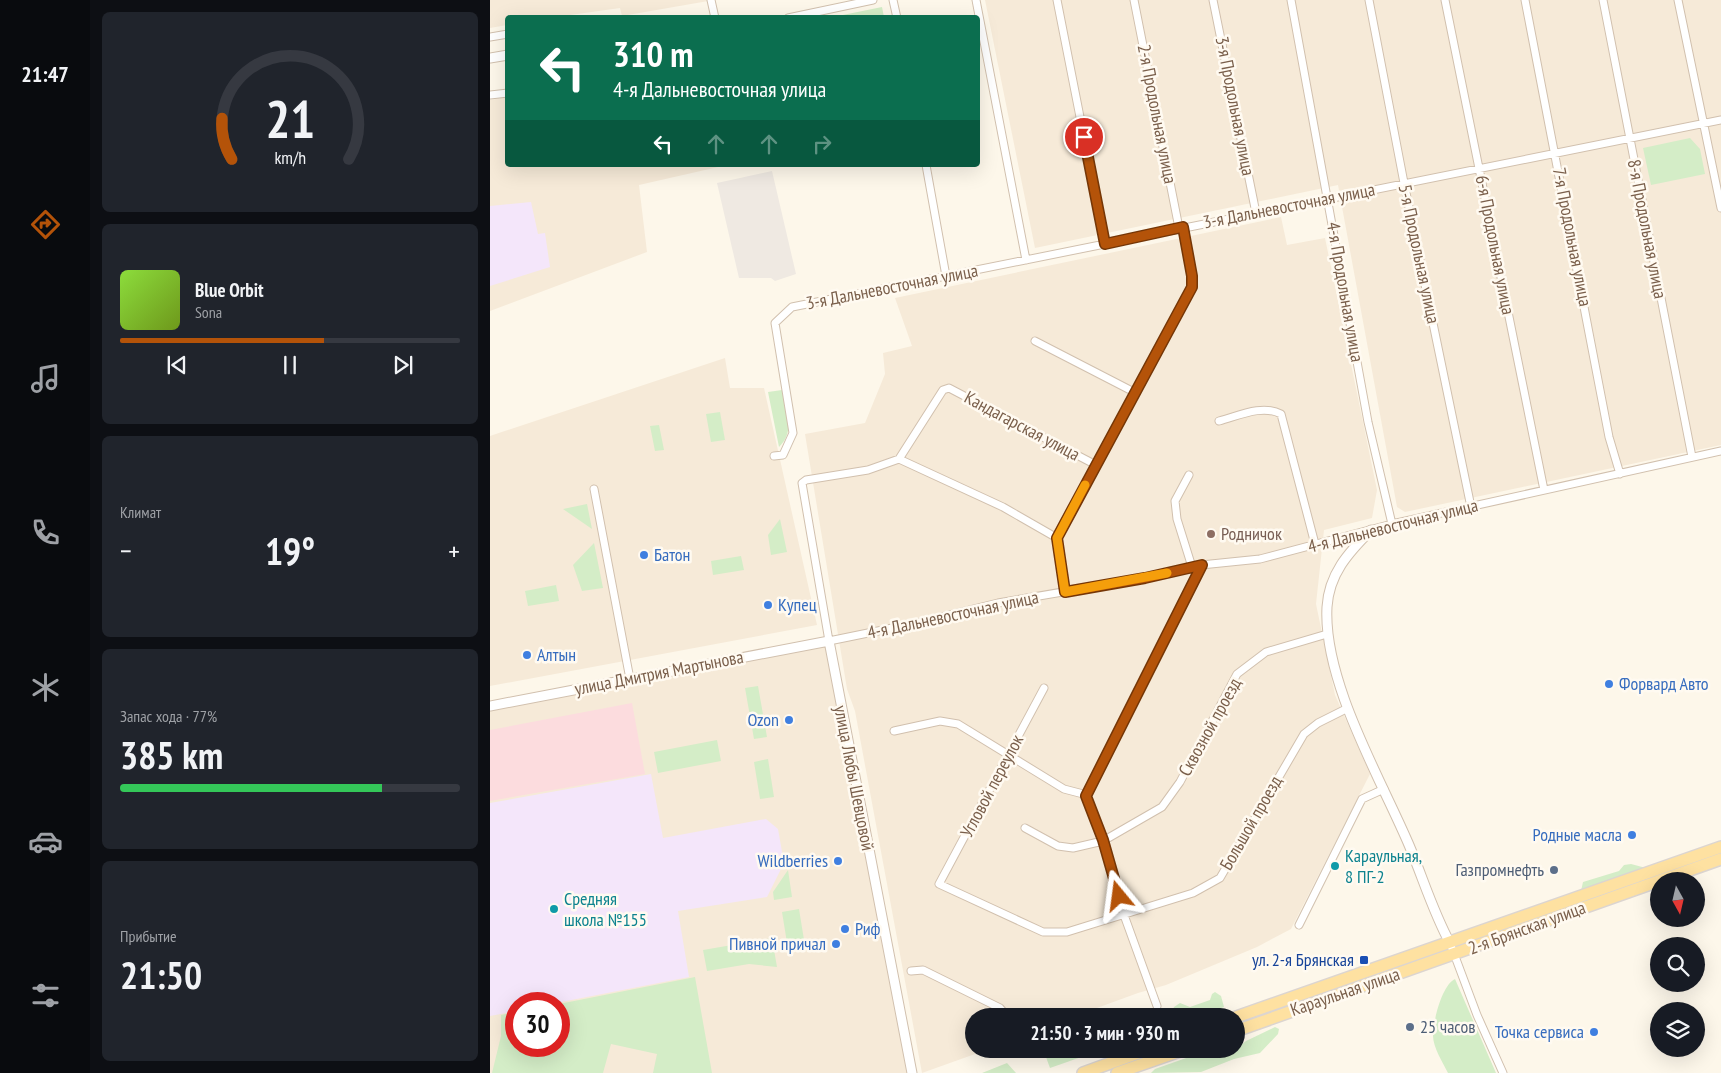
<!DOCTYPE html>
<html lang="ru">
<meta charset="utf-8">
<style>
body{margin:0;font-family:"PT Sans Narrow",sans-serif;background:#20242c;color:#f1f3f6;height:100vh;display:flex;flex-direction:column;font-size:19px;white-space:nowrap}
*{box-sizing:border-box;margin:0}
p{font-size:16px;color:#9ea1a6}
.icon{flex:none;width:28px;height:28px;fill:none;stroke:currentColor;stroke-width:2;stroke-linecap:round;stroke-linejoin:round}
.map{position:relative;flex:1;overflow:hidden}
.drawer{display:flex;flex-direction:column;gap:12px;padding:12px;background:#0d0f14;width:400px}
.drawer>*{flex:none}
.banner{position:absolute;left:15px;top:15px;width:475px;height:152px;border-radius:5px;box-shadow:0 5px 20px #0002;background:#0b6e4f;color:#fff;overflow:hidden}
.needle{width:32px;rotate:172deg}
.controls{position:absolute;left:1160px;top:872px;display:grid;gap:10px}
.controls a{display:grid;place-items:center;width:55px;height:55px;border-radius:50%;background:#171b24;box-shadow:0 5px 20px #0002;font-size:25px}
.speed{position:absolute;left:15px;top:992px;display:flex;gap:10px;font-size:25px;font-weight:700;text-align:center}
.speed>*{display:grid;place-content:center;width:65px;height:65px;border-radius:50%;background:#171b24;box-shadow:0 5px 20px #0002;line-height:1}
.speed .limit{border:8px solid #d22;background:#fff;color:#111}
.pin{position:absolute;display:grid;place-items:center;width:42px;height:42px;color:#fff;margin:-21px;border:2px solid #fff;border-radius:50%;box-shadow:0 1px 5px #0007}
.me{position:absolute;width:55px;margin:-28px;rotate:344deg;stroke-linejoin:round;filter:drop-shadow(0 0 4px #0008)}
.turn{display:flex;align-items:center;gap:18px;height:105px;padding:0 25px;font-size:22px}
.turn .icon{width:65px;height:65px;stroke-width:2.5}
.turn b{display:block;font-size:35px;line-height:42px}
.lanes{display:flex;align-items:center;height:48px;padding:0 25px;background:#0003;justify-content:center;gap:25px;direction:ltr}
.lanes .off{opacity:.35}
.big{font-size:38px;font-weight:700;line-height:1.1}
.drawer .widget{flex:1;display:flex;flex-direction:column;justify-content:center;gap:8px;min-width:0;padding:0 18px;border-radius:8px;background:#20242c}
.drawer .dial{align-items:center;gap:0}
.dial svg{height:130px;overflow:visible;fill:none;stroke:#363941;stroke-width:7;stroke-linecap:round;text-anchor:middle}
.dial text{fill:#f1f3f6;stroke:none}
.song{display:flex;align-items:center;gap:15px}
.cover{width:60px;height:60px;border-radius:8px;background:linear-gradient(135deg,hsl(90 70% 55%),hsl(80 70% 35%))}
.played{height:5px;border-radius:2px;background:linear-gradient(90deg,#b45309 60%,#363941 60%)}
.keys{display:flex;justify-content:space-around;direction:ltr}
.heat{display:flex;justify-content:space-between;align-items:center;font-size:28px;direction:ltr}
.charge{height:8px;border-radius:4px;background:linear-gradient(90deg,#34c759 77%,#363941 0)}
.trip{position:absolute;left:475px;top:1008px;width:280px;height:50px;border-radius:25px;background:#171b24;box-shadow:0 5px 20px #0002;font-weight:700;line-height:50px;text-align:center}
main{display:flex;flex:1;min-height:0}
.tabs{display:flex;flex-direction:column;width:90px;justify-content:space-around;align-items:center;background:#090b0e;color:#9ea1a6}
.tabs .icon{width:35px;height:35px}
.tabs .on{color:#b45309}
.tabs b{font-size:22px;color:#f1f3f6}
.map>svg:first-child{display:block}
.residential{fill:#f6ead8;fill-rule:evenodd}
.industrial{fill:#efe9e2}
.education{fill:#f4e6fa}
.medical{fill:#fcdcde}
.green{fill:#d4edc7}
.lines{fill:none;stroke-linecap:round;stroke-linejoin:round}
.minor-casing{stroke:#d1c0ae;stroke-width:9}
.tertiary-casing{stroke:#d1c0ae;stroke-width:11}
.primary-casing{stroke:#dcd5d0;stroke-width:14}
.minor{stroke:#fff;stroke-width:7}
.tertiary{stroke:#fff;stroke-width:9}
.primary{stroke:#fee1a1;stroke-width:11}
.route-casing{stroke:#753606;stroke-width:12}
.route{stroke:#b45309;stroke-width:9}
.slow{stroke:#f59e0b;stroke-width:9}
.education-dot{fill:#8d6e63;stroke:#fffaf1;stroke-width:2}
.shop-dot{fill:#3f7fe0;stroke:#fffaf1;stroke-width:2}
.culture-dot{fill:#0f9aa8;stroke:#fffaf1;stroke-width:2}
.service-dot{fill:#5c6f8a;stroke:#fffaf1;stroke-width:2}
.transit-dot{fill:#1a4fb4;stroke:#fffaf1;stroke-width:2}
.labels{text-anchor:middle;stroke-width:5;stroke-linejoin:round;paint-order:stroke}
.street-label{font-size:18px;fill:#7a5f4b;stroke:#fffaf1}
.education-label{font-size:18px;fill:#785e54;stroke:#fffaf1;text-anchor:start}
.shop-label{font-size:18px;fill:#366cbe;stroke:#fffaf1;text-anchor:start}
.culture-label{font-size:18px;fill:#0d838f;stroke:#fffaf1;text-anchor:start}
.service-label{font-size:18px;fill:#4e5e75;stroke:#fffaf1;text-anchor:end}
.transit-label{font-size:18px;fill:#164399;stroke:#fffaf1;text-anchor:end}
</style>
<main>
<nav class="tabs">
<b>21:47</b>
<svg class="icon on" aria-label="directions" viewBox="0 0 24 24"><path d="M12 3l9 9-9 9-9-9zM9 14v-3h6M13 9l2 2-2 2"/></svg>
<svg class="icon" aria-label="music" viewBox="0 0 24 24"><path d="M9 18V5l10-2v13"/><circle cx="6" cy="18" r="3"/><circle cx="16" cy="16" r="3"/></svg>
<svg class="icon" aria-label="phone" viewBox="0 0 24 24"><path d="M5 4h4l2 5-3 2q2 4 5 5l2-3 5 2v4C11 20 4 13 5 4z"/></svg>
<svg class="icon" aria-label="climate" viewBox="0 0 24 24"><path d="M12 3v18M4 7l16 10M4 17L20 7"/></svg>
<svg class="icon" aria-label="car" viewBox="0 0 24 24"><path d="M5 17H2v-5l4-1 3-4h7l3 4 3 1v5h-3M9 17h6M6 11h13"/><circle cx="7" cy="17" r="2"/><circle cx="17" cy="17" r="2"/></svg>
<svg class="icon" aria-label="filters" viewBox="0 0 24 24"><path d="M4 7h16M4 17h16"/><circle cx="9" cy="7" r="2"/><circle cx="15" cy="17" r="2"/></svg>
</nav>
<section class="drawer">
<div class="widget dial"><svg viewBox="0 0 100 80">
<path d="M14 69A42 42 0 1 1 86 69"/>
<path d="M14 69A42 42 0 0 1 8 44" stroke="#b45309"/>
<text x="50" y="56" font-size="32" font-weight="700">21</text>
<text x="50" y="72" font-size="11">km/h</text>
</svg></div>
<div class="widget">
<div class="song"><i class="cover"></i><div><b>Blue Orbit</b><p>Sona</p></div></div>
<div class="played"></div>
<div class="keys"><svg class="icon" aria-label="previous" viewBox="0 0 24 24"><path d="M18 5L8 12l10 7zM5 5v14"/></svg><svg class="icon" aria-label="pause" viewBox="0 0 24 24"><path d="M8 5v14M16 5v14"/></svg><svg class="icon" aria-label="next" viewBox="0 0 24 24"><path d="M6 5l10 7-10 7zM19 5v14"/></svg></div>
</div>
<div class="widget"><p>Климат</p>
<div class="heat"><a>−</a><b class="big">19°</b><a>+</a></div>
</div>
<div class="widget"><p>Запас хода · 77%</p><b class="big">385 km</b><div class="charge"></div></div>
<div class="widget"><p>Прибытие</p><b class="big">21:50</b></div>
</section>
<div class="map">
<svg width="1231" height="1073" viewBox="0 0 1231 1073">
<rect width="100%" height="100%" fill="#fdf7ea"/>
<!-- residential -->
<path class="residential" d="M0 0H224L132 16 130 8 66 17 18 18 17 25 0 28Z
M495 0H1231V445L915 512 907 507 848 185 545 248Z
M17 97 18 165H237L149 185 157 252 0 311V100Z
M791 217 797 245 835 238 887 490 882 518 834 530 826 604 845 695 880 774 801 929 767 947 676 985 648 993 585 1016H484V1049H499L432 1073 365 711 357 689 315 434 375 423 395 374 393 353 422 346 405 298Z
M235 358 240 388H274L327 625 0 686V436Z
M339 641 422 1073H0V706ZM26 1004H69V1046H26Z"/>
<!-- industrial -->
<path class="industrial" d="M282 171 306 274 285 281 281 278H249L227 183Z"/>
<!-- education -->
<path class="education" d="M41 202 48 234 55 233 60 267 0 286V206Z
M161 774 173 838 276 819 288 829 294 863 277 897 188 911 199 977 61 1004H26V1011L0 1016V803Z"/>
<!-- medical -->
<path class="medical" d="M142 703 155 774 0 801V730Z"/>
<!-- green -->
<path class="green" d="M392 7 394 17H343Z
M1200 138 1210 149 1215 174 1161 185 1153 148Z
M292 390C296 410 306 431 289 447L278 392Z
M230 412 235 440 221 442 216 414Z
M169 425 174 450 165 451 160 426Z
M97 504 102 529 73 509Z
M290 519 297 552 281 555 278 535Z
M104 543 113 588 92 591 83 565Z
M251 556 254 570 223 575 221 561Z
M66 585 69 601 38 606 35 591Z
M268 686 277 737 264 739 255 688Z
M227 740 231 761 168 773 164 752Z
M278 759 284 797 270 799 264 762Z
M1141 864 1156 868 1091 891 1093 882 1129 871 1134 865Z
M298 870 302 897 284 900 283 892Z
M309 909 315 946 298 949 292 912Z
M282 938 287 967 259 964 217 971 213 950Z
M205 977 222 1073H163L167 1054 121 1044 113 1073H2L11 1036V1015L26 1012V1046H69V1004Z
M965 979 1006 1073H958C953 1063 943 1047 943 1036 943 1021 952 985 965 979Z
M725 992 731 996 734 1007 711 1016H680L684 1007 690 1003 700 1007 720 1000 722 994Z
M785 1027 789 1029 788 1034 770 1053 744 1059 711 1072 661 1073 665 1069 716 1051 746 1049 756 1041Z
M553 1049H614L560 1068Z
M517 1063 526 1073H492Z"/>
<g class="lines">
<!-- minor casing -->
<g class="minor-casing">
<path id="minor" d="M221 0 225 18
M403 0 407 18
M486 0 536 260
M567 0 615 244
M644 0 689 228
M723 0 766 213
M801 0 878 422 902 524
M879 0 914 183 981 507
M955 0 1054 490
M1035 0 1119 437 1130 474
M1113 0 1202 457
M1188 0 1231 208
M298 18 383 0
M0 37 18 34
M0 95 18 93
M436 165 456 276
M545 341 644 392
M729 421C748 416 772 404 791 414L825 544
M284 456 293 455 303 433 285 323 302 307 1231 120
M409 459 453 390 459 388 606 465
M699 475 685 501 687 519 702 567
M104 489 140 679
M567 538 513 507 409 459 378 470 316 480 312 483 339 641 422 624 508 603 655 578 711 565 770 559 902 524 1231 451
M575 592 567 538 702 287V276L693 227
M554 688 449 884 553 932H577L703 893 730 878 814 734 828 723 858 708
M404 731 450 721 468 724 574 789 597 795
M535 828 568 846 583 848 613 841 672 807 690 782 747 674 776 652 837 634
M809 925 872 799 894 789
M960 943 987 1015 1013 1073
M421 971 433 970 510 1008 517 1016
M667 1006 634 915 613 841 597 795 711 565"/>
</g>
<!-- tertiary casing -->
<g class="tertiary-casing">
<path id="tertiary" d="M0 58 18 55
M881 530C858 553 839 574 837 607 833 681 890 777 919 845 933 878 943 912 960 943
M0 706 339 641 422 1073"/>
</g>
<!-- primary casing -->
<g class="primary-casing">
<path id="primary" d="M746 1017 1231 847
M746 1031 1231 859
M593 1073 659 1049
M627 1073 696 1049"/>
</g>
<!-- minor -->
<use href="#minor" class="minor"/>
<!-- tertiary -->
<use href="#tertiary" class="tertiary"/>
<!-- primary -->
<use href="#primary" class="primary"/>
</g>
<g class="lines">
<!-- route casing -->
<g class="route-casing">
<path id="route" d="M594 137 615 244 693 227 702 276V287L567 538 575 592 655 578 712 565 596 796 613 840 629 896"/>
</g>
<!-- route -->
<use href="#route" class="route"/>
<!-- slow -->
<path class="slow" d="M595 485 567 538 575 592 677 573"/>
</g>
<!-- markers -->
<circle class="education-dot" cx="721" cy="534" r="5"/>
<g class="shop-dot">
<circle cx="154" cy="555" r="5"/>
<circle cx="278" cy="605" r="5"/>
<circle cx="37" cy="655" r="5"/>
<circle cx="1119" cy="684" r="5"/>
<circle cx="299" cy="720" r="5"/>
<circle cx="1142" cy="835" r="5"/>
<circle cx="348" cy="861" r="5"/>
<circle cx="355" cy="929" r="5"/>
<circle cx="346" cy="944" r="5"/>
<circle cx="1104" cy="1032" r="5"/>
</g>
<g class="culture-dot">
<circle cx="845" cy="866" r="5"/>
<circle cx="64" cy="909" r="5"/>
</g>
<g class="service-dot">
<circle cx="1064" cy="870" r="5"/>
<circle cx="920" cy="1027" r="5"/>
</g>
<rect class="transit-dot" x="869" y="955" width="10" height="10" rx="2.5"/>
<g class="labels">
<!-- street labels -->
<g class="street-label">
<text transform="translate(745 106) rotate(79)" y="6">3-я Продольная улица</text>
<text transform="translate(667 114) rotate(79)" y="6">2-я Продольная улица</text>
<text transform="translate(799 206) rotate(-11)" y="6">3-я Дальневосточная улица</text>
<text transform="translate(1157 229) rotate(79)" y="6">8-я Продольная улица</text>
<text transform="translate(1082 237) rotate(79)" y="6">7-я Продольная улица</text>
<text transform="translate(1005 245) rotate(79)" y="6">6-я Продольная улица</text>
<text transform="translate(929 254) rotate(78)" y="6">5-я Продольная улица</text>
<text transform="translate(402 287) rotate(-11)" y="6">3-я Дальневосточная улица</text>
<text transform="translate(855 292) rotate(80)" y="6">4-я Продольная улица</text>
<text transform="translate(532 426) rotate(28)" y="6">Кандагарская улица</text>
<text transform="translate(903 526) rotate(-14)" y="6">4-я Дальневосточная улица</text>
<text transform="translate(463 615) rotate(-12)" y="6">4-я Дальневосточная улица</text>
<text transform="translate(169 673) rotate(-11)" y="6">улица Дмитрия Мартынова</text>
<text transform="translate(720 727) rotate(-61)" y="6">Сквозной проезд</text>
<text transform="translate(364 778) rotate(79)" y="6">улица Любы Шевцовой</text>
<text transform="translate(502 786) rotate(-62)" y="6">Угловой переулок</text>
<text transform="translate(761 823) rotate(-60)" y="6">Большой проезд</text>
<text transform="translate(1037 928) rotate(-20)" y="6">2-я Брянская улица</text>
<text transform="translate(855 992) rotate(-19)" y="6">Караульная улица</text>
</g>
<!-- education labels -->
<g class="education-label">
<text x="731" y="540">Родничок</text>
</g>
<!-- shop labels -->
<g class="shop-label">
<text x="164" y="561">Батон</text>
<text x="288" y="611">Купец</text>
<text x="47" y="661">Алтын</text>
<text x="1129" y="690">Форвард Авто</text>
<text x="289" y="726" text-anchor="end">Ozon</text>
<text x="1132" y="841" text-anchor="end">Родные масла</text>
<text x="338" y="867" text-anchor="end">Wildberries</text>
<text x="365" y="935">Риф</text>
<text x="336" y="950" text-anchor="end">Пивной причал</text>
<text x="1094" y="1038" text-anchor="end">Точка сервиса</text>
</g>
<!-- culture labels -->
<g class="culture-label">
<text x="855" y="862">Караульная,<tspan x="855" dy="21">8 ПГ-2</tspan></text>
<text x="74" y="905">Средняя<tspan x="74" dy="21">школа №155</tspan></text>
</g>
<!-- service labels -->
<g class="service-label">
<text x="1054" y="876">Газпромнефть</text>
<text x="930" y="1033" text-anchor="start">25 часов</text>
</g>
<!-- transit labels -->
<g class="transit-label">
<text x="864" y="966">ул. 2-я Брянская</text>
</g>
</g>
</svg>
<div class="controls">
<a><svg class="needle" viewBox="-14 -14 28 28"><path d="M0-13l5 13h-10z" fill="#e53935"/><path d="M0 13l5-13h-10z" fill="#9ea1a6"/></svg></a>
<a><svg class="icon" aria-label="search" viewBox="0 0 24 24"><circle cx="10" cy="10" r="6"/><path d="M15 15l6 6"/></svg></a>
<a><svg class="icon" aria-label="layers" viewBox="0 0 24 24"><path d="M12 4l9 5-9 5-9-5zM3 14l9 5 9-5"/></svg></a>
</div>
<div class="speed"><div class="limit">30</div></div>
<div class="pin" style="left:594px;top:137px;background:#d93025"><svg class="icon" aria-label="arrive" viewBox="0 0 24 24"><path d="M6 21V4h12l-3 4 3 4H6"/></svg></div>
<svg class="me" style="left:629px;top:896px" viewBox="-20 -20 40 40"><path d="M0-17L14 15 0 8-14 15z" fill="#b45309" stroke="#fff" stroke-width="4"/></svg>
<div class="trip">21:50 · 3 мин · 930 m</div>
<div class="banner">
<div class="turn"><svg class="icon" aria-label="left" viewBox="0 0 24 24"><path d="M17 20v-9H6M10 6l-5 5 5 5"/></svg><div><b>310 m</b>4-я Дальневосточная улица</div></div>
<div class="lanes"><svg class="icon" aria-label="left" viewBox="0 0 24 24"><path d="M17 20v-9H6M10 6l-5 5 5 5"/></svg><svg class="icon off" aria-label="ahead" viewBox="0 0 24 24"><path d="M12 20V5M6 11l6-6 6 6"/></svg><svg class="icon off" aria-label="ahead" viewBox="0 0 24 24"><path d="M12 20V5M6 11l6-6 6 6"/></svg><svg class="icon off" aria-label="right" viewBox="0 0 24 24"><path d="M7 20v-9h11M14 6l5 5-5 5"/></svg></div>
</div>
</div>
</main>
